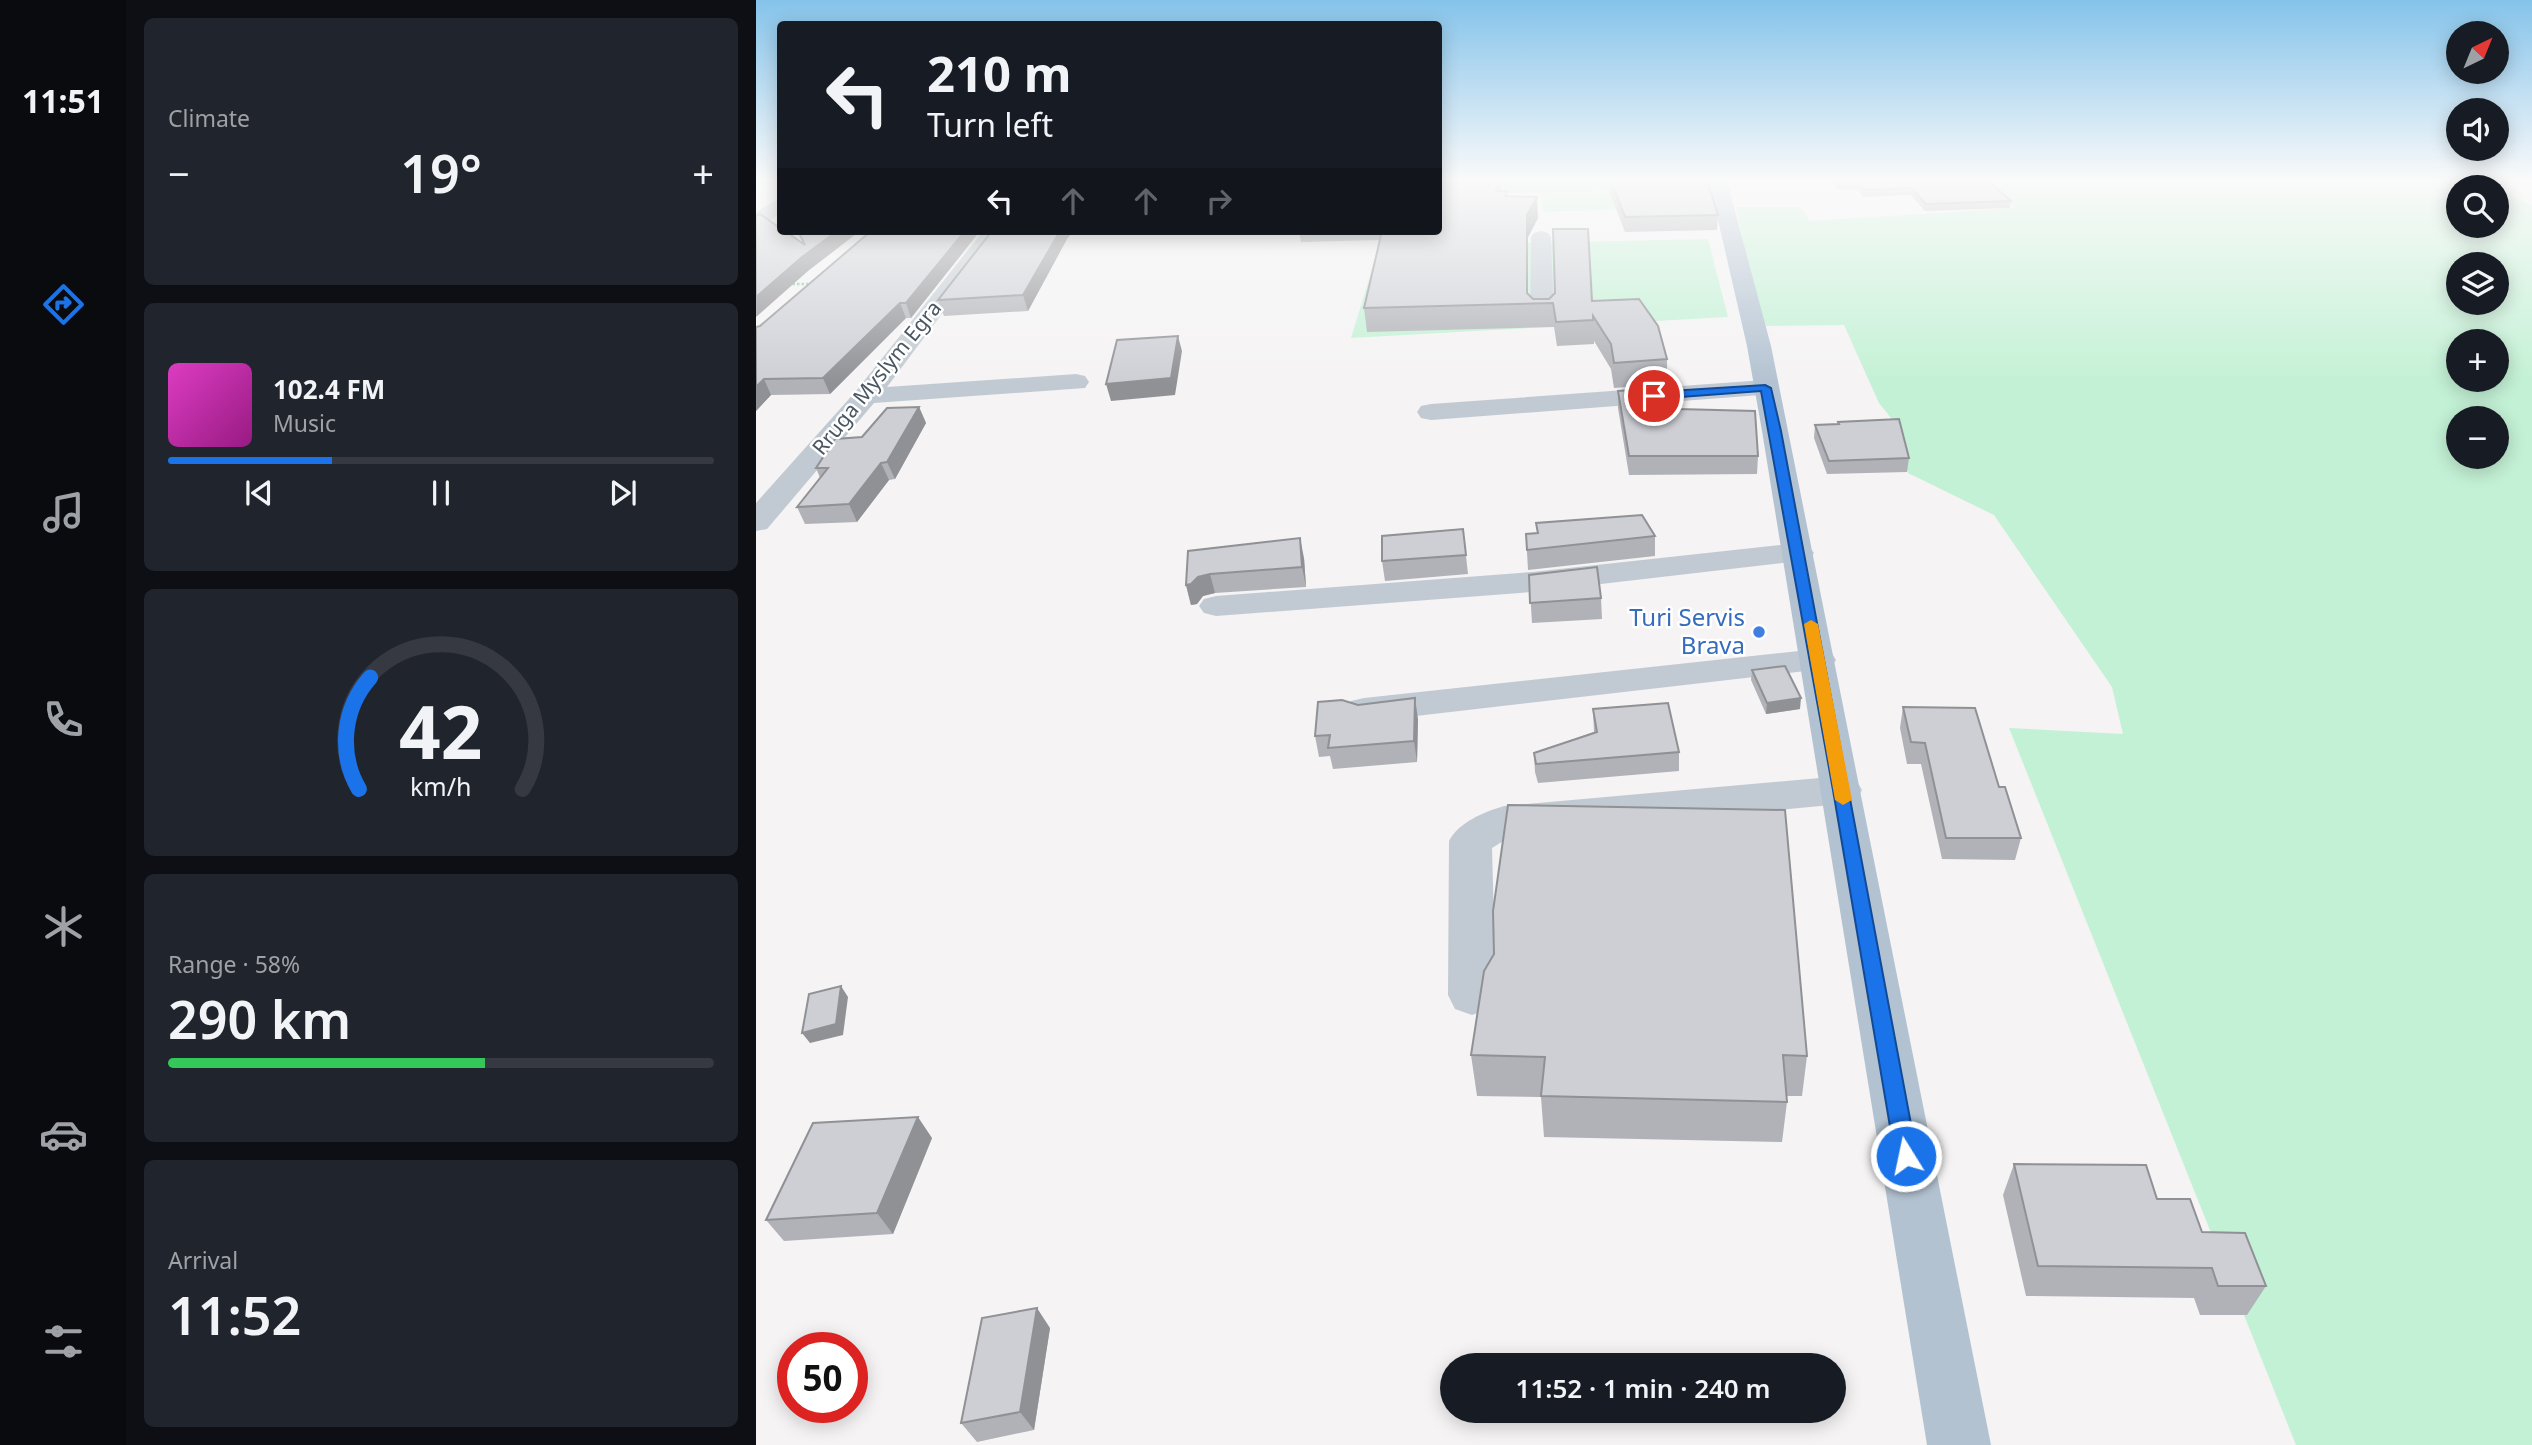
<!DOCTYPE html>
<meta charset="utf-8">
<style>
body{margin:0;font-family:"Noto Sans",sans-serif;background:#20242c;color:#f1f3f6;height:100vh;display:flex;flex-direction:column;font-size:26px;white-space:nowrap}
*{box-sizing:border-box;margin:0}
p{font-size:23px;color:#9ea1a6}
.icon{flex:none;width:38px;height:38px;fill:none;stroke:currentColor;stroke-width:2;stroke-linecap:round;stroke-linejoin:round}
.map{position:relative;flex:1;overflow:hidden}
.sheet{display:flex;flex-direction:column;gap:18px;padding:18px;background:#0d0f14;width:630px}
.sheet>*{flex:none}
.top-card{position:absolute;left:21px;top:21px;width:665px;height:214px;border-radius:7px;box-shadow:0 4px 18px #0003;background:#171b24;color:#f1f3f6;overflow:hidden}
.needle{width:46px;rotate:43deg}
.controls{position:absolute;left:1690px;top:21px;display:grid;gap:14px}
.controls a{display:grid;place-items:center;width:63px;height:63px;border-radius:50%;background:#171b24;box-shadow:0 4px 18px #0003;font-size:35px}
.speed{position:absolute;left:21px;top:1332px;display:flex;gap:14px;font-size:35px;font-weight:700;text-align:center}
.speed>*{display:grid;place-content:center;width:91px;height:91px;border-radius:50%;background:#171b24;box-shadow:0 4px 18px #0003;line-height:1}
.speed .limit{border:10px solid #d22;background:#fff;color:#111}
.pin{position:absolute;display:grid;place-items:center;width:60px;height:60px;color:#fff;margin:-30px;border:4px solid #fff;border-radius:50%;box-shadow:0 2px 7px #0007}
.me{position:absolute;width:77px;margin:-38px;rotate:350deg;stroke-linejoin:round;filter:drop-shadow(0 0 5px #0008)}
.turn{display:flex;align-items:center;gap:24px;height:147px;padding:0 35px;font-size:32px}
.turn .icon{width:91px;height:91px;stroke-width:2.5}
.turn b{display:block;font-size:49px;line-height:60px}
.lanes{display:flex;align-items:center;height:66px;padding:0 35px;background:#0003;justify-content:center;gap:35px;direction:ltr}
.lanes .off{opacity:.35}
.big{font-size:52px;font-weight:600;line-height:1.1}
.sheet .card{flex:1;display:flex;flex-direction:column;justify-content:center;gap:10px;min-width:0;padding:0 24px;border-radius:10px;background:#20242c}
.sheet .dial{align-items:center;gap:0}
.dial svg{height:182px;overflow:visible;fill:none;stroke:#363941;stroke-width:7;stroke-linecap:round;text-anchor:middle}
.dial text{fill:#f1f3f6;stroke:none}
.song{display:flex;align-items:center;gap:21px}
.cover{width:84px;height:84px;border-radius:10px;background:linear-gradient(135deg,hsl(310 70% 55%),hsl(310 70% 35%))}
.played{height:7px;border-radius:4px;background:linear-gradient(90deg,#1a73e8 30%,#363941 30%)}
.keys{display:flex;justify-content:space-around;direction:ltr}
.heat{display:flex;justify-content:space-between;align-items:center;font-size:38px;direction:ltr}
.charge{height:10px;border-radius:5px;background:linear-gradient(90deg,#34c759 58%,#363941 0)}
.trip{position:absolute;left:684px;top:1353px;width:406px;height:70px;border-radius:35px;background:#171b24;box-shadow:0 4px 18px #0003;font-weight:600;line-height:70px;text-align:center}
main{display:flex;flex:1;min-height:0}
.tab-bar{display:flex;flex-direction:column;width:126px;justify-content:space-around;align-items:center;background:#090b0e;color:#9ea1a6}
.tab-bar .icon{width:49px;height:49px}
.tab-bar .current{color:#1a73e8}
.tab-bar b{font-size:32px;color:#f1f3f6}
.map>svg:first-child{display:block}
.green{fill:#c3f1d5;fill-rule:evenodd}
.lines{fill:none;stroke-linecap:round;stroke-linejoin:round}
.path{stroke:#7ad0a6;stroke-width:2.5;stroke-dasharray:2.5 2;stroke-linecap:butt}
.minor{fill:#c1cad2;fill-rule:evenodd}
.major{fill:#b3c2d1;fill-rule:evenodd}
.wall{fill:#b0b2b7}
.shaded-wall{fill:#909195}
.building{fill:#cdcfd5;stroke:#909195;stroke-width:2}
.route{fill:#1a73e8;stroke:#114b97;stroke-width:2}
.slow{fill:#f59e0b}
.shop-dot{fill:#3f7fe0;stroke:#fff;stroke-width:2.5}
.labels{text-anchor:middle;stroke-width:5;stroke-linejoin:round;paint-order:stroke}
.far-street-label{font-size:21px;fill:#4a5661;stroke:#fff}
.shop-label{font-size:24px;fill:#366cbe;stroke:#fff;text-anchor:end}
</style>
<main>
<nav class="tab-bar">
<b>11:51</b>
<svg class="icon current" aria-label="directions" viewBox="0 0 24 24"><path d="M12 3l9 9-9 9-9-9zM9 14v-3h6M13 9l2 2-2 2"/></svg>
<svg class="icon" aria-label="music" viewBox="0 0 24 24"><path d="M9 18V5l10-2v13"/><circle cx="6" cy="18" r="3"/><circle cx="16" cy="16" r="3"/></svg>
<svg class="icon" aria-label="phone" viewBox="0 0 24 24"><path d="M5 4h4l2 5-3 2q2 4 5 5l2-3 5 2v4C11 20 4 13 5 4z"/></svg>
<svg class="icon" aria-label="climate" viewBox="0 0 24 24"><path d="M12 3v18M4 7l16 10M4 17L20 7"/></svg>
<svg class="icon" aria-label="car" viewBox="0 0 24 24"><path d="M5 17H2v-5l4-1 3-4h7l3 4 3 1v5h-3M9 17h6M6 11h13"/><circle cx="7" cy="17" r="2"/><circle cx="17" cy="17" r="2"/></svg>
<svg class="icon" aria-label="filters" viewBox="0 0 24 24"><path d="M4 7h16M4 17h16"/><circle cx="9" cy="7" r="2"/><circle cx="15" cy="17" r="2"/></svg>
</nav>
<section class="sheet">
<div class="card"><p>Climate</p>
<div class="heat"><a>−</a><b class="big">19°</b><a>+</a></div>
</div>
<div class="card">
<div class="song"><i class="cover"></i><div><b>102.4 FM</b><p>Music</p></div></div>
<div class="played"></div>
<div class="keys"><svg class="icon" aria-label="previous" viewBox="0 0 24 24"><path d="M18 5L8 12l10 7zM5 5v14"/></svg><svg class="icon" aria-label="pause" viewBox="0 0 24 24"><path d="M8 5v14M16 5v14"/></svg><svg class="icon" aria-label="next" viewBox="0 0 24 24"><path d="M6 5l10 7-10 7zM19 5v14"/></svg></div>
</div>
<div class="card dial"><svg viewBox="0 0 100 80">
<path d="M14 69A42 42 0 1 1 86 69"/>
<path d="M14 69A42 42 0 0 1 19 20" stroke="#1a73e8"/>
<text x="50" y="56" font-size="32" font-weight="700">42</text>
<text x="50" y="72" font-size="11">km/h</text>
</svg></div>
<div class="card"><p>Range · 58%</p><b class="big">290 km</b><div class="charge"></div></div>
<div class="card"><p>Arrival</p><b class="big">11:52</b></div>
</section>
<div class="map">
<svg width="1776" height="1445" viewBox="0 0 1776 1445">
<rect width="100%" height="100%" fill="#f5f3f3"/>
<!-- green -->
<path class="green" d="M1228 181H1776V185L1703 187V226H1741V188L1776 205V1445H1540L1253 728 1367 734 1356 687 1238 515 1152 473 1139 423 1123 403 1088 325 1005 326 980 207H1044L1054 221 1259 208ZM1703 264H1741V303H1703ZM1703 341H1741V380H1703ZM1703 418H1741V457H1703Z
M950 184 955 206 787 212 784 191Z
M952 239 972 317 595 338 623 246Z"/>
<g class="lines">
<!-- path -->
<path class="path" d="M32 284H55"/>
<!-- minor -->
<path class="minor" d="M688 181H958L949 187 734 194 690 185Z
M24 198V213L7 226 0 228V212Z
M227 231H248L131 387 320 374 329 376 333 382 329 388 118 403 11 529 0 531V503L101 390Z
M785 231 792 233 795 237 798 315 794 320H778L774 315 775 237 778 233Z
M1009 380 1018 382 1022 388 1018 394 675 420 665 418 661 412 665 406 675 404Z
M1042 543 1053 546 1058 553 1053 560 776 592 460 616 448 613 443 606 448 599 460 596 776 572Z
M1062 649 1075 652 1080 660 1075 668 608 722 595 719 589 710 595 701 608 698Z
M1086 776 1100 780 1106 790 1100 800 1086 804 757 835 736 848 740 995 733 1009 716 1015 699 1009 692 995 693 841C703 822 728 812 748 806Z"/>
<!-- major -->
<path class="major" d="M953 181H971L1015 346 1235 1445H1171L1006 431 991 346Z"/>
</g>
<!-- wall -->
<path class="wall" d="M854 181H951L962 215 961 230 869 232 854 193Z
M1079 181H1232L1255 201 1254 208 1169 211 1155 195 1107 197 1102 190 1081 189Z
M745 191 782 218 772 237V295L777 299 836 301 911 359V384L858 388 855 369 838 341V344L801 346 798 327 611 332 608 308 624 240 545 242 543 231H682Z
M224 231 155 318H150L74 394 15 395 0 411V327L4 326Z
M236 231H317L311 239 272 311 188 316 182 300Z
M862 391 922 409 1002 456 1001 474 873 475 862 408Z
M163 407 170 423 139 479 133 480 101 522 49 524 41 507 64 478 60 468 106 437Z
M1082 422 1153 458 1151 472 1071 474 1058 438 1059 425 1082 424Z
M780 523 899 536V556L772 570 770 534 781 533Z
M707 529 712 574 629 581 626 561Z
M432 551 548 558 550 587 459 593 447 596 441 604 435 605 430 585Z
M773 575 845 598 846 619 776 623Z
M996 670 1044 709 1010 714 995 680Z
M602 705 662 719 661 762 577 769 574 756 563 757 559 736Z
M1147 707 1243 787 1265 838 1259 860 1186 859 1165 764H1151L1144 728Z
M837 709 923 752V771L782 783 779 772 778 753 838 732Z
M715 1055 1051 1056 1046 1096H1030L1031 1102 1026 1142 788 1137 785 1097 721 1096Z
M176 1138 137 1234 28 1241 10 1220Z
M1258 1164 1401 1199 1446 1232 1510 1286 1491 1315H1444L1438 1298 1270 1296 1247 1195Z
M294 1328 278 1430 221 1442 205 1423Z"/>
<!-- shaded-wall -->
<path class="shaded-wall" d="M743 181H744L745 196 740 191Z
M781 197 782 218 772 237V303L771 293V215Z
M81 231H104L52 271 0 317V297L46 257Z
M209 231H224L155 318 150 303Z
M304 231H317L311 239 272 311 267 295Z
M144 303 150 318 74 394 67 378Z
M422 336 426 351 419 395 355 401 350 384Z
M8 379 15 395 0 411V387Z
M163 407 170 423 139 479 131 462Z
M125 463 133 480 101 522 93 504Z
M544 538 548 558 550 587 546 567Z
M454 574 459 593 447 596 441 604 435 605 430 585 442 577Z
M659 698 662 719 661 762 658 741Z
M1045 698 1044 709 1010 714 1011 703Z
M85 986 92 997 87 1035 54 1043 46 1033Z
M162 1117 176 1138 137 1234 121 1213Z
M281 1308 294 1328 278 1430 264 1412Z"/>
<!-- building -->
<path class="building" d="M682 181H743L740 191H751L749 196 781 197 771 215V293L777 299H793L799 293 797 229H832L836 301 883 299 902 326 911 359 858 363 855 344 837 316V320L800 322 797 303 608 308 626 231H682Z
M855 181H951L962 215 869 217Z
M1081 181H1232L1255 201 1170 204 1156 188 1108 190 1103 182H1082Z
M4 214 24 228V231H29L49 245 42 231H81L46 257 0 297V216Z
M115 231H209L150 303H144L67 378 8 379 0 387V327L4 326Z
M236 231H304L267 295 182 300Z
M422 336 415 378 350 384 361 340Z
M916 387 922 409 999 411 1002 456H873L862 391Z
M163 407 131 462 125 463 93 504 41 507 72 468H60L79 439 106 437 131 408Z
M1143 419 1153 458 1073 461 1059 425 1083 424 1082 422Z
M886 515 899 536 771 550 770 534 782 533 780 523Z
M707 529 710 555 626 561V536Z
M544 538 546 567 454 574 442 577 435 584 430 585 432 551Z
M841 567 845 598 774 603 773 575Z
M1029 666 1045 698 1011 703 996 670Z
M659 698 658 741 572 748 574 735 559 736 562 702 586 700 602 705Z
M912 703 923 752 780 764 778 753 841 732 837 709Z
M1147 707 1219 708 1243 787H1249L1265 838H1190L1169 743 1155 742Z
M752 805 1029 810 1051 1056 1027 1055 1031 1102 785 1096 789 1057 715 1055 728 971 738 954 737 911Z
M85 986 80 1024 46 1033 53 994Z
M162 1117 121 1213 10 1220 57 1123Z
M1258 1164 1390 1165 1401 1199H1434L1446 1232 1489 1233 1510 1286H1462L1456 1268 1282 1266Z
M281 1308 264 1412 205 1423 226 1318Z"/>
<!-- sky -->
<linearGradient id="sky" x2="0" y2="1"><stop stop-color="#85c3ea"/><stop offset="0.47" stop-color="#fafafa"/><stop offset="1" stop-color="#fafafa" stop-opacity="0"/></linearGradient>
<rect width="1776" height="383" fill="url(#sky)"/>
<!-- route -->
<path class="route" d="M1009 385 1015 388 1025 431 1161 1156 1158 1163 1150 1166 1142 1163 1139 1156 1077 790 1005 391 898 399 892 396 898 392Z"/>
<!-- slow -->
<path class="slow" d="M1055 620 1062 624 1096 800 1087 805 1079 800 1048 624Z"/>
<!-- markers -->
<circle class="shop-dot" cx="1003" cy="632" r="7"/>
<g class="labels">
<!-- far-street labels -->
<g class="far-street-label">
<text transform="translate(121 378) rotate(-51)" y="7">Rruga Myslym Egra</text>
</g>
<!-- shop labels -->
<g class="shop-label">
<text x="989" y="626">Turi Servis<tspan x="989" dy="28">Brava</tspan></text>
</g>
</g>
</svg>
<div class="controls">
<a><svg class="needle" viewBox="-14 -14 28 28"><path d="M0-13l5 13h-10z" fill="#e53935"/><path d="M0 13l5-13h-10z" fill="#9ea1a6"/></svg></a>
<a><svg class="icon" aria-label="sound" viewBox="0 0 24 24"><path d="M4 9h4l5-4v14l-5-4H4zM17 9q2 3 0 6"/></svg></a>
<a><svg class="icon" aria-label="search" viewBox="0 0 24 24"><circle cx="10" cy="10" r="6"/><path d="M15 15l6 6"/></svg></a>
<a><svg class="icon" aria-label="layers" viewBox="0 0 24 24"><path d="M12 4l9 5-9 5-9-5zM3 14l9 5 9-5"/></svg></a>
<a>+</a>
<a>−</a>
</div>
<div class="speed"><div class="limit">50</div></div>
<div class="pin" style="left:898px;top:396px;background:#d93025"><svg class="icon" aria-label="arrive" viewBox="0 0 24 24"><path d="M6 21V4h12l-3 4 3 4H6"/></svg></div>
<svg class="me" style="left:1150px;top:1156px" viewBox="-20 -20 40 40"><circle r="17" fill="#1a73e8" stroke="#fff" stroke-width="3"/><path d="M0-11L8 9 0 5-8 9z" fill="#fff"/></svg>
<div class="trip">11:52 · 1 min · 240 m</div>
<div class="top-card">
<div class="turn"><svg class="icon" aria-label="left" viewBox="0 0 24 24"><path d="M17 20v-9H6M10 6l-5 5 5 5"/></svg><div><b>210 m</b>Turn left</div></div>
<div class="lanes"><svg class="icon" aria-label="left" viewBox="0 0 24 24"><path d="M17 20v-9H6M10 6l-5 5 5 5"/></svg><svg class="icon off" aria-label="ahead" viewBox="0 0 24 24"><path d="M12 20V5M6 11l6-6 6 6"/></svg><svg class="icon off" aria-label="ahead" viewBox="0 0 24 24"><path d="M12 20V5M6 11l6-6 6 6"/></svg><svg class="icon off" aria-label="right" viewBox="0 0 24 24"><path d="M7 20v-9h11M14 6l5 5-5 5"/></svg></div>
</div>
</div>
</main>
